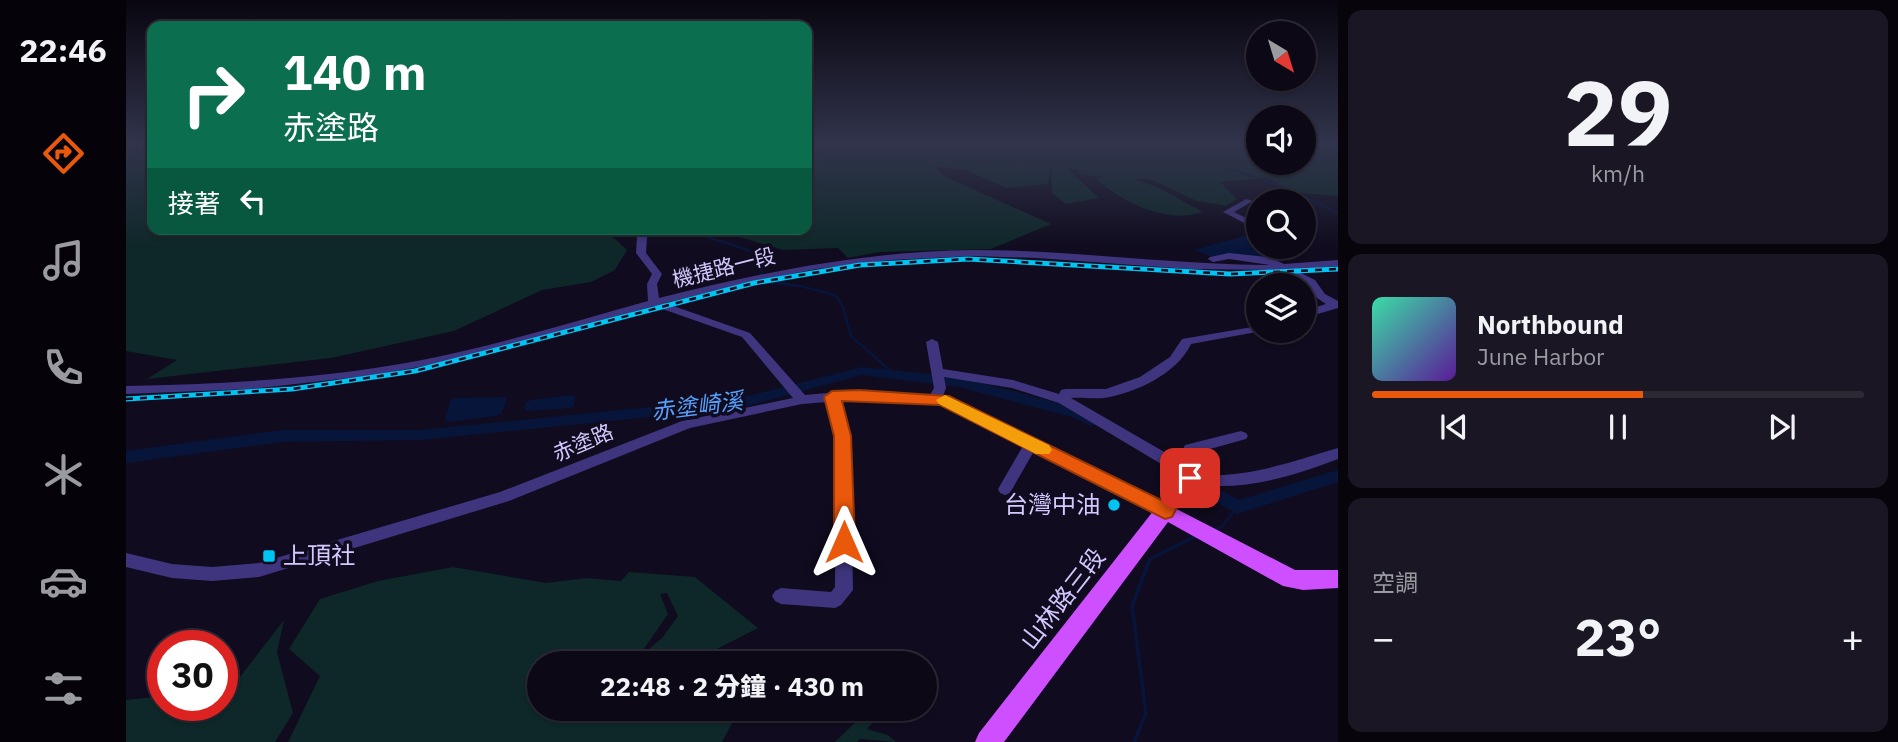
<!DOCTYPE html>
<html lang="zh-TW">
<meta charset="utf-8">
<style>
body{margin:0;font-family:"IBM Plex Sans","Noto Sans TC",sans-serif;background:#1a1623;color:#f1f3f6;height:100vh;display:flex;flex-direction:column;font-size:26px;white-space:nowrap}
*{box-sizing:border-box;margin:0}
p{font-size:23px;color:#9a9aa1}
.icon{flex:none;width:38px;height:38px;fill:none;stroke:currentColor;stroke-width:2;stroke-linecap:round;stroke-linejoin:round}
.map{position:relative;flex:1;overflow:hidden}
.panel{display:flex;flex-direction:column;gap:10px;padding:10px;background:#07040c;width:560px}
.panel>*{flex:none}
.top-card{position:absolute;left:21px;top:21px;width:665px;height:214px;border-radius:14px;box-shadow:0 2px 5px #0004,0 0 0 2px #2c2935;background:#0b6e4f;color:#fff;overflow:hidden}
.needle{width:46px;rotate:142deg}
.tools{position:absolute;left:1120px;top:21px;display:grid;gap:14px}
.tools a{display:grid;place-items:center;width:70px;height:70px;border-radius:50%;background:#0c0816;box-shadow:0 2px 5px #0004,0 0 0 2px #2c2935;font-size:35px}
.speed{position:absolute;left:21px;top:630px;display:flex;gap:14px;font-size:35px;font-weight:700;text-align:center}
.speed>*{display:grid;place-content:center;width:91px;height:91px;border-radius:50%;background:#0c0816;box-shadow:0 2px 5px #0004,0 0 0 2px #2c2935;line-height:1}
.speed .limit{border:10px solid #d22;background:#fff;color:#111}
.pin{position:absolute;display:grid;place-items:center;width:60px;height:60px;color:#fff;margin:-30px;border-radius:14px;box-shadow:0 4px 10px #0006}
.me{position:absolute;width:77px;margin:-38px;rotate:0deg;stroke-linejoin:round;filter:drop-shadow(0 0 5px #0008)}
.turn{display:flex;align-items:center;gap:24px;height:147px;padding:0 21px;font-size:32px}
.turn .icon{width:91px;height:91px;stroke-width:2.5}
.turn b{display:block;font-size:49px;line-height:60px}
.then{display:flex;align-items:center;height:66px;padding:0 21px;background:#0003;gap:14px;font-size:26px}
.big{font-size:52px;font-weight:800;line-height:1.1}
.panel .widget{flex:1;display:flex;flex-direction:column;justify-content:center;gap:10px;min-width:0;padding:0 24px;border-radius:14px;background:#1a1623}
.panel .dial{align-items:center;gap:0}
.dial b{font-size:91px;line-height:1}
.song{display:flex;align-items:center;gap:21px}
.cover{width:84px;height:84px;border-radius:10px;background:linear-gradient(135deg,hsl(160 70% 55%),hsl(270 70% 35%))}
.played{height:7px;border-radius:4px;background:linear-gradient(90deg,#ea580c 55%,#2c2935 55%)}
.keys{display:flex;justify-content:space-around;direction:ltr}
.heat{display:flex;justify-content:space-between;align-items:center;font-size:38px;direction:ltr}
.trip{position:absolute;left:401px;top:651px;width:410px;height:70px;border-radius:35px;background:#0c0816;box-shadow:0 2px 5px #0004,0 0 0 2px #2c2935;font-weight:800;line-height:70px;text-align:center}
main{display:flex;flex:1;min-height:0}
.dock{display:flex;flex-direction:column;width:126px;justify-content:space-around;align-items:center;background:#050309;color:#9a9aa1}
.dock .icon{width:49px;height:49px}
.dock .on{color:#ea580c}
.dock b{font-size:32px;color:#f1f3f6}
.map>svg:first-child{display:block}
.green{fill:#0e2728;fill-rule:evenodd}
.water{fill:#08153b}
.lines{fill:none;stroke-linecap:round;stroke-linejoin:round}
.stream-far2{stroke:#08153b;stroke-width:2}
.stream-far1{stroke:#08153b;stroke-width:2.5}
.stream{stroke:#08153b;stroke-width:3.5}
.river{fill:#08153b;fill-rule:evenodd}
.minor{fill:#3f357e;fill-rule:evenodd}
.major{fill:#ce4fff;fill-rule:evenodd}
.rail-casing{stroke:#00c5f3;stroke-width:5}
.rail{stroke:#100b1e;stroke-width:2.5;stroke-dasharray:7;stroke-linecap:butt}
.route{fill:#ea580c;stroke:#983908;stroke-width:2}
.slow{fill:#f59e0b}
.poi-dot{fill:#00c5f3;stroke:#100b1e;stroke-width:2.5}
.labels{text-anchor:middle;stroke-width:7;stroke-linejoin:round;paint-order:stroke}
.street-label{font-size:21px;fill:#d4c8ff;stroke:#100b1e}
.water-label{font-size:23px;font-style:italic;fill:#56a1ff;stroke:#100b1e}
.near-poi-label{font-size:24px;fill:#d4c8ff;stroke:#100b1e;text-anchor:end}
.near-street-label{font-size:24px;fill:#d4c8ff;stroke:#100b1e}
</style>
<main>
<nav class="dock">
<b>22:46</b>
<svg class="icon on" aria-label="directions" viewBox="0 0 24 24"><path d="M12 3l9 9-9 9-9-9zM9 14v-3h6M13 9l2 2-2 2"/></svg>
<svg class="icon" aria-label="music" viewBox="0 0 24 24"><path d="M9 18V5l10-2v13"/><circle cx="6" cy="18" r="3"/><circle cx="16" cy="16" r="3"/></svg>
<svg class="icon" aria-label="phone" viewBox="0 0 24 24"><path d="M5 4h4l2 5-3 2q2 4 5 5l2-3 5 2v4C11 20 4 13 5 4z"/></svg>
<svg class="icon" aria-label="climate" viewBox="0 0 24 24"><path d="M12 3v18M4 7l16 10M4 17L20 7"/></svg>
<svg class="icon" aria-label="car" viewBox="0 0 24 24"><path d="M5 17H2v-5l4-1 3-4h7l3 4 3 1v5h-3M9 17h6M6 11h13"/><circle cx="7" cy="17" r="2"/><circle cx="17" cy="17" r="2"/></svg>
<svg class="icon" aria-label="filters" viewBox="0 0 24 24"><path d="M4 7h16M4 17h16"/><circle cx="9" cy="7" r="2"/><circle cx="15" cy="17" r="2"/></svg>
</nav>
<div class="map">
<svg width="1212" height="742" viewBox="0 0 1212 742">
<rect width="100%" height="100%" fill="#100b1e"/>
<!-- green -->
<path class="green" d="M0 145H26V229H478L501 250 489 270 465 282 416 290 328 331 205 358 21 379 51 360 0 351Z
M681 145H1132V163H1178V145H1212V196L1172 193 1141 178 1094 182 1111 199 1100 206 1071 201 1024 179H1007L1031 187 1077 212C1037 224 998 202 968 178L980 177 954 175 951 169H942L973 198 940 204 926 193 925 168 922 184 880 188 840 170 809 167 820 177 925 224 865 249 754 252 722 258 712 248 657 250 603 234 604 229H681Z
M327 567 420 583 460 578 495 581 503 572 569 577 632 628 589 650 593 663H413V709H607L610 716 596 742H162L194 676 163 649 194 599 252 581ZM541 593 552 616 536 638 511 659 542 614 534 594Z
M158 620 151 652 167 713 149 742H0V700L37 696V705H96V688L107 686Z
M743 709H749L754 714 741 729 762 735 770 742 734 739 731 742H709Z"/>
<!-- water -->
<path class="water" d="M1118 236 1132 237V247H1161L1162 250 1139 258 1117 254 1086 257 1068 250Z
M447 395 449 397 448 406 445 408 401 411 398 408 400 402 405 400Z
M379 397 381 400 375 414 370 416 322 422 319 419 324 401 328 398Z"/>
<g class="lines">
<!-- stream-far2 -->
<path class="stream-far2" d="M1104 169 1155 186 1212 213
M584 229 580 237 601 243"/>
<!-- stream-far1 -->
<path class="stream-far1" d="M595 241 636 255 635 281 674 286 709 295 717 307 725 336 769 375
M1089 529 1095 528 1111 507"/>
<!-- stream -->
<path class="stream" d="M1008 742 1020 713 1006 606 1024 559 1070 536"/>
<!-- river -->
<path class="river" d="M736 367 833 377 956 409 973 421 970 425 965 426 946 417 833 387 736 375 614 408 294 440 156 442 0 463V451L156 430H294L614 398Z
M1057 470 1113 500 1212 470V482L1111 514 1051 480 1049 476 1051 472Z"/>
<!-- minor -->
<path class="minor" d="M1120 199 1127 201 1108 212 1132 224V230L1097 212Z
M509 229H518L521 237 520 253 536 274 531 284 533 298C637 272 741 251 849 250 945 250 1040 264 1137 265H1144L1103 259 1087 262 1082 259 1084 257 1103 253 1141 257 1162 250 1160 247H1170L1173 251 1171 253 1150 260 1158 264 1212 260V266L1169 270 1189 280 1199 294 1212 301V308L1178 318V311L1200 304 1191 298 1181 284 1155 270 1062 269 911 258 848 256 765 260 691 269 639 279 539 303 624 333 679 395 723 391 804 395 808 388 800 342 806 339 812 342 817 369 887 380 933 394 935 390 940 389H980L1014 377 1044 357 1056 339 1132 326V331H1136L1065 344C1051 374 1009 393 978 398 967 399 954 397 945 398L1066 468 1068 466 1057 449 1059 445 1115 431 1120 433 1122 436 1120 439 1073 452 1083 467 1077 475C1125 477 1168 461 1212 448V459C1168 476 1116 492 1068 484L1053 499 1044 515 1039 517 908 451 884 493 879 495 874 493 872 489 897 446 815 404 713 400 724 436 727 590 715 605 709 608 655 604 649 601 646 596 649 591 655 588 705 592 709 587 710 436 701 402 676 404 564 428 383 501 133 577 86 581 46 578 0 567V553L46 564 86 567 133 563 374 492 556 421 667 398 616 337 528 306 331 360 249 375 125 389 0 394V386C97 384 195 379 291 361 369 346 446 322 522 301L521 284 526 274 510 253 511 237ZM818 377 886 388 933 403 1057 477 1043 491 1036 503 817 396 820 388Z"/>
<!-- major -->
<path class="major" d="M1039 503 1169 570H1212V588L1177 590 1157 586 1042 522 878 742H849L853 733 1032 505Z"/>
<!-- rail casing -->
<g class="rail-casing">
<path id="rail" d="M0 399 166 389 289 371 628 283 734 265 842 259 1104 274 1212 269"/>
</g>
<!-- rail -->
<use href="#rail" class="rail"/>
</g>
<!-- sky -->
<linearGradient id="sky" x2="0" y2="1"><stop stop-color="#090610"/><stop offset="0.58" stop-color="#31344c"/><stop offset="1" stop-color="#31344c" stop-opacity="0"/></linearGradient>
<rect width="1212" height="249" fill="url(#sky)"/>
<!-- route -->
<path class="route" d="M733 390 823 396 1035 500C1042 487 1054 468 1071 473L1074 478 1055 500 1046 517 1039 519 814 405 716 401 725 436 729 542 726 548 718 551 711 548 708 542V436L698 397 706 391Z"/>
<!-- slow -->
<path class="slow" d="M819 395 923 445 926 450 923 454H910L813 404 810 400Z"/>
<!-- markers -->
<g class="poi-dot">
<circle cx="988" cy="505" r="7"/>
<rect x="136" y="549" width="14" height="14" rx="3.5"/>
</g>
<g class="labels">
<!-- street labels -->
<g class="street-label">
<text transform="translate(598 268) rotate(-14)" y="7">機捷路一段</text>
<text transform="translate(457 443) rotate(-23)" y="7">赤塗路</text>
</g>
<!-- water labels -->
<g class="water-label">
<text transform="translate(571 406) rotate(-7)" y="8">赤塗崎溪</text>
</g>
<!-- near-poi labels -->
<g class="near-poi-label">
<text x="974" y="513">台灣中油</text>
<text x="157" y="564" text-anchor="start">上頂社</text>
</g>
<!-- near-street labels -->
<g class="near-street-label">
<text transform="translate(937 599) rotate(-52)" y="8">山林路三段</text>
</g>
</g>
</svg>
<div class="tools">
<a><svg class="needle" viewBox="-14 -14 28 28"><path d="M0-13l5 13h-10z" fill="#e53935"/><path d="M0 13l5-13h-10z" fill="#9a9aa1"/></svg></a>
<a><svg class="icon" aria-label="sound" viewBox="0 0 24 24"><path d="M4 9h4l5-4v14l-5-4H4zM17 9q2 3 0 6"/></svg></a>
<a><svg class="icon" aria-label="search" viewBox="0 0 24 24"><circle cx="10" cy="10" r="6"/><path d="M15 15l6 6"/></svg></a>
<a><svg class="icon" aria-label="layers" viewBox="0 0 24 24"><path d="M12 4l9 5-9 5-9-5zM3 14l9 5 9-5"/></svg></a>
</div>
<div class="speed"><div class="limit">30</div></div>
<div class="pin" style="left:1064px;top:478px;background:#d93025"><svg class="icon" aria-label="arrive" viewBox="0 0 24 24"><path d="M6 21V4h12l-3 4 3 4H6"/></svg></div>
<svg class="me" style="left:718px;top:542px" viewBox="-20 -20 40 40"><path d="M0-17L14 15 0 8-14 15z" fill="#ea580c" stroke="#fff" stroke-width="4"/></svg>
<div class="trip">22:48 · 2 分鐘 · 430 m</div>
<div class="top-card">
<div class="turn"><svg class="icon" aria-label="right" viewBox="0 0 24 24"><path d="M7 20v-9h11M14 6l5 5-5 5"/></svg><div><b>140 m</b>赤塗路</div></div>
<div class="then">接著<svg class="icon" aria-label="left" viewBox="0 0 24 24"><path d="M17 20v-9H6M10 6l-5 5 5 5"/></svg></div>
</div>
</div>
<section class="panel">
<div class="widget dial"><b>29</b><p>km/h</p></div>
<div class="widget">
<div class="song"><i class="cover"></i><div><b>Northbound</b><p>June Harbor</p></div></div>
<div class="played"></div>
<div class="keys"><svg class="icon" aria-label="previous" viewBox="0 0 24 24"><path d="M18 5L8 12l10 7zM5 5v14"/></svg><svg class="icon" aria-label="pause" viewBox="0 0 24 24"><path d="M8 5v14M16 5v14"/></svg><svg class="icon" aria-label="next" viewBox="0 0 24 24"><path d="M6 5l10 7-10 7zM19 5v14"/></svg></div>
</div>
<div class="widget"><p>空調</p>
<div class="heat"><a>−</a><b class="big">23°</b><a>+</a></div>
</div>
</section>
</main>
